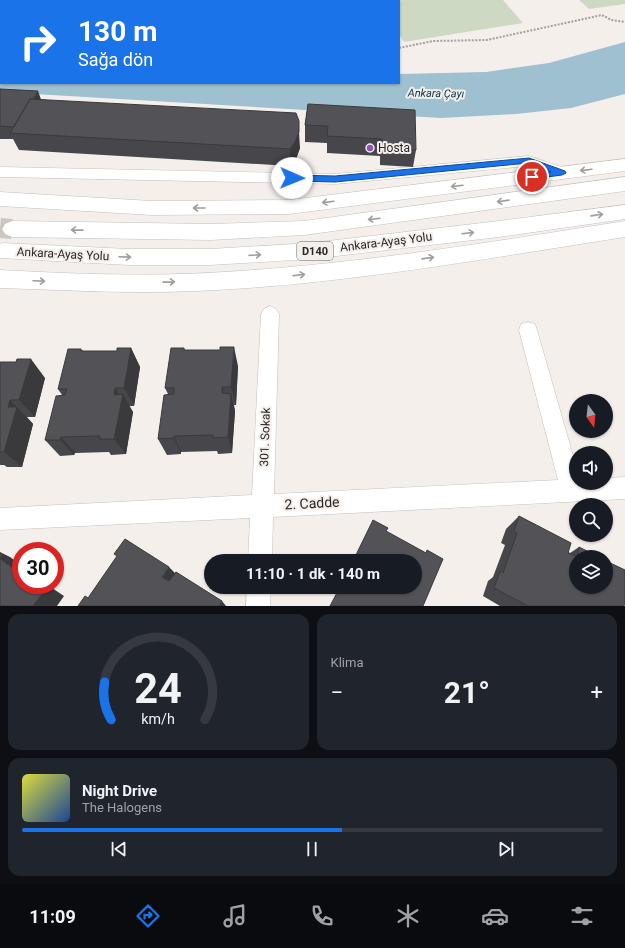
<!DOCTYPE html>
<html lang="tr">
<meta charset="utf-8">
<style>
body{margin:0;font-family:Roboto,sans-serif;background:#20242c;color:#f1f3f6;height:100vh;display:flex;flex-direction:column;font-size:15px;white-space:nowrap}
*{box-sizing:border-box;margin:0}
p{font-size:13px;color:#9ea1a6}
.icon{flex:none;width:22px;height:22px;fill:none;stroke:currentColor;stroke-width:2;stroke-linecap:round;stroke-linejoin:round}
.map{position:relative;height:606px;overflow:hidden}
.drawer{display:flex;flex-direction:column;gap:8px;padding:8px;background:#0d0f14;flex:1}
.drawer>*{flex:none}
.guide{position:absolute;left:0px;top:0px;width:400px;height:84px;box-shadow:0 1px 3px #0004;background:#1a73e8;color:#fff;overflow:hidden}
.needle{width:26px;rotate:165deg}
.controls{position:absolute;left:569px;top:394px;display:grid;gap:8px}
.controls a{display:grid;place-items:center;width:44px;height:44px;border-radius:50%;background:#171b24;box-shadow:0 1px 3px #0004;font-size:20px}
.speed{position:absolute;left:12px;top:542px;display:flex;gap:8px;font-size:20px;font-weight:700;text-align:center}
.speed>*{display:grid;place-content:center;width:52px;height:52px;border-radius:50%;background:#171b24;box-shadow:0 1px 3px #0004;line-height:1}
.speed .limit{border:6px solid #d22;background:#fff;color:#111}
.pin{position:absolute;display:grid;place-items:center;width:34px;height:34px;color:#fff;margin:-17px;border:2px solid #fff;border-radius:50%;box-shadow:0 1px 4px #0007}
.me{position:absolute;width:44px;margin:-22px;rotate:91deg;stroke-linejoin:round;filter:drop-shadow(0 0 3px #0008)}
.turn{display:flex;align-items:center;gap:14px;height:84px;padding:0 12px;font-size:18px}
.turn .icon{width:52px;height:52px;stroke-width:2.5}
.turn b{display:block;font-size:28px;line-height:34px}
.big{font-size:30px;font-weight:700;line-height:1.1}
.drawer .card{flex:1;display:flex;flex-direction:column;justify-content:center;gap:6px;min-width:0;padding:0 14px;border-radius:12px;background:#20242c}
.drawer .dial{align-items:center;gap:0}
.dial svg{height:104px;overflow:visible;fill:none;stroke:#363941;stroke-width:7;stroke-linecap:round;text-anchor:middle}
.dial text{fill:#f1f3f6;stroke:none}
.song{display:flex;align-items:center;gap:12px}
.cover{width:48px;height:48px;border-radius:6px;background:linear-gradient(135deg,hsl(60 70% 55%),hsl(220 70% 35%))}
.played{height:4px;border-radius:2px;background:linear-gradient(90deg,#1a73e8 55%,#363941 55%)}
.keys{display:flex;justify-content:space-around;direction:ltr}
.heat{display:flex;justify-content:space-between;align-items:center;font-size:22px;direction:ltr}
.drawer .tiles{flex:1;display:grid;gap:8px;grid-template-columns:1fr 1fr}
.card:last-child{grid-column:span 2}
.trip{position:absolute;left:204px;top:554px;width:218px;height:40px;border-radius:20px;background:#171b24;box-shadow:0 1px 3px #0004;font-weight:700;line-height:40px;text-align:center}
.menu{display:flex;height:64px;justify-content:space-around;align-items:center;background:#090b0e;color:#9ea1a6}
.menu .icon{width:28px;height:28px}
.menu .on{color:#1a73e8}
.menu b{font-size:18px;color:#f1f3f6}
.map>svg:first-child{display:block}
.green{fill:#cdd9c2}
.water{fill:#9ec0d0}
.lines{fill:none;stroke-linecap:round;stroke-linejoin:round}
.highway-tunnel{stroke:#ccc7c4;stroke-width:20;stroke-dasharray:20 10;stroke-linecap:butt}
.minor-casing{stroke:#c5bfbc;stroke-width:1}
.highway-casing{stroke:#c5bfbc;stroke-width:1}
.path{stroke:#a39f9c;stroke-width:2;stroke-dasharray:2 1.5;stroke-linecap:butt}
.minor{fill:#fff;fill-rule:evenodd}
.highway{fill:#fff;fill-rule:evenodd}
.wall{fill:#47474b}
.shaded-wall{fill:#3a3a3d}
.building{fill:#535357;stroke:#3a3a3d}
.oneway{stroke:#9f9e9d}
.route{fill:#1a73e8;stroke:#114b97}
.poi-dot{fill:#9350c4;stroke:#f5efec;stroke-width:1.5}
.labels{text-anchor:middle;stroke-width:4;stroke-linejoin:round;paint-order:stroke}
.far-water-label{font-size:11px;font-style:italic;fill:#043648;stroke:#f5efec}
.shield{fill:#f5efec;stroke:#676361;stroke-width:1}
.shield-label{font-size:11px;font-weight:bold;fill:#2a2726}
.poi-label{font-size:12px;fill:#2a2726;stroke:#f5efec;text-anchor:start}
.street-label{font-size:12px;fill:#2a2726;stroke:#f5efec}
.near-street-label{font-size:14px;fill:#2a2726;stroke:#f5efec}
</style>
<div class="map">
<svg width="625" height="606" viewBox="0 0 625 606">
<rect width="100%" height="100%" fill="#f5efec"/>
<!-- green -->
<path class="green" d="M377 0H503L523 23 404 42 399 34V1Z
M579 0H625V4L589 9Z"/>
<!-- water -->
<path class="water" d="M625 42V94L571 108 516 114 441 118 0 92V53L1 83H399V74L486 72 549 63Z"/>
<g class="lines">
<!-- highway-tunnel -->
<path class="highway-tunnel" d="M0 228 12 229"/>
<!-- minor casing -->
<g class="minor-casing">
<path id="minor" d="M529 156 567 169 570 173 567 177 562 178 528 166 335 184 0 177V167L335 174Z
M270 306 276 309 279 314 274 494 558 480 519 330 521 324 528 322 535 324 537 330 576 466V483H606V478L625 477V499L273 517 272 561H248L250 518 0 530V508L252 495 261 314 264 309Z
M247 587H271L270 606H246Z"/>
</g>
<!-- highway casing -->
<g class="highway-casing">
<path id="highway" d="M625 159V171L289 214 152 215 0 206V192L152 201 289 200Z
M625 177V191L304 235 211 240 12 237 5 234 2 229 5 224 12 221 211 224 304 221Z
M625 205V219L499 237 311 259 210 265H129L0 258V244L2 243 129 249H210L311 243 499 221Z
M625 221V237C483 259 340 285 196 291 131 294 65 290 0 288V270C75 274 149 277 224 272 359 264 492 242 625 221Z"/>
</g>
<!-- path -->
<path class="path" d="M399 48 433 41 487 40 602 15 611 20 625 22"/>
<!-- minor -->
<use href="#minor" class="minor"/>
<!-- highway -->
<use href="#highway" class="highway"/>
</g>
<!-- wall -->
<path class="wall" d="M0 89 41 99 300 148 296 159 290 166 19 150 13 139H0Z
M308 104 416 150 413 167 380 165V156L327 153V143L305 142V125Z
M131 348 140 367 134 406H129L133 412 126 454 111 455 109 452 75 453 74 455 60 456 45 440 62 395 58 389 81 349 83 351H117Z
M184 348 185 350 238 366 236 405H234L235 411 232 453 218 454 217 451 181 452V454L167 455 158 439 168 394 165 388Z
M0 362 45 378 35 417H27L33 424 22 467H7L4 465H0Z
M519 516 570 553 579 547 624 606H500L483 596 488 581 493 577 505 545 501 543 506 529Z"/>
<!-- shaded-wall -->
<path class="shaded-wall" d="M38 91 43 105 17 127Z
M299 132 300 148 296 159 290 166V149Z
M234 347 238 366 236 405 231 387Z
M131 348 140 367 134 406 124 388Z
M31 359 45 378 35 417 19 400Z
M222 387 227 405 222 393Z
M115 388 122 399 123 394 133 412 126 454 114 439V395Z
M231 394 235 411 232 453 228 437Z
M10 400 33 424 22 467 4 452 8 407Z
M174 436 181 452V454L174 438Z
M61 437 75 453 74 455 60 440Z
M0 552 10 557 21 565V567L19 569 21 570V574L0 559Z
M169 567 178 576 172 586 162 577Z
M44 585H47L52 588 64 596 57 606H33Z
M222 601 226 606H219Z"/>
<!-- building -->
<path class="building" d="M0 89 38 91 33 99H30L14 127 0 126Z
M30 99 296 113 299 121V132L295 142 290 149 10 133Z
M308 104 415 110 416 150 382 148V139L327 136 328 126 305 125Z
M220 347H234L231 387H222V393L231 394 228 437 213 438V435L174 436V438L158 439 164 395 174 394V388H165L171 348H184V350H220Z
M117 348H131L124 388H115L114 395 123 394 114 439H99L100 436 61 437 60 440H45L56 396 65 395 67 389H58L68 349H81V351H117Z
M17 359H31L19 400H10L8 407H17L4 452H0V362H16Z
M519 516 571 543 568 553 573 555 577 557 579 547 599 557H576V587H606V561L625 570V602L624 606H528L494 588 500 571 503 573 517 533 514 531Z
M373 520 388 528 386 531 426 553 427 550 443 559 423 606H330L340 587H415V561H353Z
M125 539 169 567 162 577 169 581 176 572 222 601 219 606H78L85 596 88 598 117 556 114 554Z
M0 553 3 555 0 558Z
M0 559 21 574V585H44L47 588 33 606H0Z"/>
<!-- one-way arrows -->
<defs><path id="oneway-shaft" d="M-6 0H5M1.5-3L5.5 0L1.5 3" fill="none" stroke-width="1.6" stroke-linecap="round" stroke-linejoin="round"/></defs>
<g class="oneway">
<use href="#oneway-shaft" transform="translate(586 170) rotate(173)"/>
<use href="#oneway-shaft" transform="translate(457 186) rotate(173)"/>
<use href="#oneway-shaft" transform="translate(503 201) rotate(172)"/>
<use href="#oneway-shaft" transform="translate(328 202) rotate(173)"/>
<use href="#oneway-shaft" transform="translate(199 208) rotate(180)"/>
<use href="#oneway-shaft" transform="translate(597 215) rotate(-8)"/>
<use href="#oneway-shaft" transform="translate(374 219) rotate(173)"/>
<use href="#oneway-shaft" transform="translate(77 230) rotate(-179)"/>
<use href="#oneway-shaft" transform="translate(468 233) rotate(-7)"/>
<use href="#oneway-shaft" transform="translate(255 255) rotate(-4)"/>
<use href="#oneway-shaft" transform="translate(125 257) rotate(2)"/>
<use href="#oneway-shaft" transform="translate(428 258) rotate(-8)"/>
<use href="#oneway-shaft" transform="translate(299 275) rotate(-6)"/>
<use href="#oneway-shaft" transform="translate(39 281) rotate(2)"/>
<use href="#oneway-shaft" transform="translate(169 282) rotate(-1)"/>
</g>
<!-- route -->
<path class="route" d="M529 158 565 171 566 173 562 175 532 179 528 177 529 175 551 172 528 163 335 182 292 181 288 178 292 175 335 176Z"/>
<!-- markers -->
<circle class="poi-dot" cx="370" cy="148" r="4"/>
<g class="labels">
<!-- far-water labels -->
<g class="far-water-label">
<text transform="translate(436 93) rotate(1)" y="4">Ankara Çayı</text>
</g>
<!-- shield labels -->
<rect class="shield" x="297" y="242" width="36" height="18" rx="3"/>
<g class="shield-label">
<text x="315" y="255">D140</text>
</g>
<!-- poi labels -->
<g class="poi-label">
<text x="378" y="152">Hosta</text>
</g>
<!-- street labels -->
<g class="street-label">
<text transform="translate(386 242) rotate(-7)" y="4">Ankara-Ayaş Yolu</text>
<text transform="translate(63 254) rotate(3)" y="4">Ankara-Ayaş Yolu</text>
<text transform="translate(265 437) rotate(-88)" y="4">301. Sokak</text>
</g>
<!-- near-street labels -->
<g class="near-street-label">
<text transform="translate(312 503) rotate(-3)" y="5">2. Cadde</text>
</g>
</g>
</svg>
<div class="controls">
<a><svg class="needle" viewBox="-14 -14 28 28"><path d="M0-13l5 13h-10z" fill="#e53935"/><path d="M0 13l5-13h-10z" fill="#9ea1a6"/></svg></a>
<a><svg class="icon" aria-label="sound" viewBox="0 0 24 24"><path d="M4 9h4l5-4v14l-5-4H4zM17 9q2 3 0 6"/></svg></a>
<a><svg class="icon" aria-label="search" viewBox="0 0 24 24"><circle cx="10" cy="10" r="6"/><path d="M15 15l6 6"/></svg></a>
<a><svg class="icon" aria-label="layers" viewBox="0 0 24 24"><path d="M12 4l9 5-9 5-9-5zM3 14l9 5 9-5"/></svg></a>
</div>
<div class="speed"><div class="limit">30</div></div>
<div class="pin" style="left:532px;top:177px;background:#d93025"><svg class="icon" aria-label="arrive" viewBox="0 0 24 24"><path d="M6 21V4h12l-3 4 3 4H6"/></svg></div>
<svg class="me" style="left:292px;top:178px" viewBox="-20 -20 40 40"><circle r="19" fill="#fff"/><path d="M0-13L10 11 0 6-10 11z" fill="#1a73e8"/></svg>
<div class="trip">11:10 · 1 dk · 140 m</div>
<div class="guide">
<div class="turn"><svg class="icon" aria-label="right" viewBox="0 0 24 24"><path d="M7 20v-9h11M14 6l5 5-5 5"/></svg><div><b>130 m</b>Sağa dön</div></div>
</div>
</div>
<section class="drawer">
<div class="tiles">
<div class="card dial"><svg viewBox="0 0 100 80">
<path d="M14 69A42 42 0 1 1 86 69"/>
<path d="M14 69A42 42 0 0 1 9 40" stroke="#1a73e8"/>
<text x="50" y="56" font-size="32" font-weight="700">24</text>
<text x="50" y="72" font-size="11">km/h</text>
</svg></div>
<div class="card"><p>Klima</p>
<div class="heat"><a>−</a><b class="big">21°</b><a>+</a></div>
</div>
<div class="card">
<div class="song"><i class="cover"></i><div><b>Night Drive</b><p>The Halogens</p></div></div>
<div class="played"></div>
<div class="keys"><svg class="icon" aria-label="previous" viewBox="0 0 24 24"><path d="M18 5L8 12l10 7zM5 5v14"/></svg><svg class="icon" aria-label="pause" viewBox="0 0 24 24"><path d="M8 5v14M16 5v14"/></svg><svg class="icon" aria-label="next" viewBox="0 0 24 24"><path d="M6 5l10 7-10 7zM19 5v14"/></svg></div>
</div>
</div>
</section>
<nav class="menu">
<b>11:09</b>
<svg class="icon on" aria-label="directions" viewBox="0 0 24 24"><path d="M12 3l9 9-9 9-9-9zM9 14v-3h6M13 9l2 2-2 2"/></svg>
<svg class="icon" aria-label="music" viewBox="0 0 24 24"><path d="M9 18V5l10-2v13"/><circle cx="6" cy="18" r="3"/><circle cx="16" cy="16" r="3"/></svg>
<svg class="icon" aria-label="phone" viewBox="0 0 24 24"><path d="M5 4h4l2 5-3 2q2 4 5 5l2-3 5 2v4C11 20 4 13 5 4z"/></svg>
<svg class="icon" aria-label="climate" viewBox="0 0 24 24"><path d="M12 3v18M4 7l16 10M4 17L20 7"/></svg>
<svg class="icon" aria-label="car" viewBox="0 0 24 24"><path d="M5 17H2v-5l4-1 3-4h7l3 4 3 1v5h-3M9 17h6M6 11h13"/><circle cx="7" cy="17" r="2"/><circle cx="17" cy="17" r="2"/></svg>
<svg class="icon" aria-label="filters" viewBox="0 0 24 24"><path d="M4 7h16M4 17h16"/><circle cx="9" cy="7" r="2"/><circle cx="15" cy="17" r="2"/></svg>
</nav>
